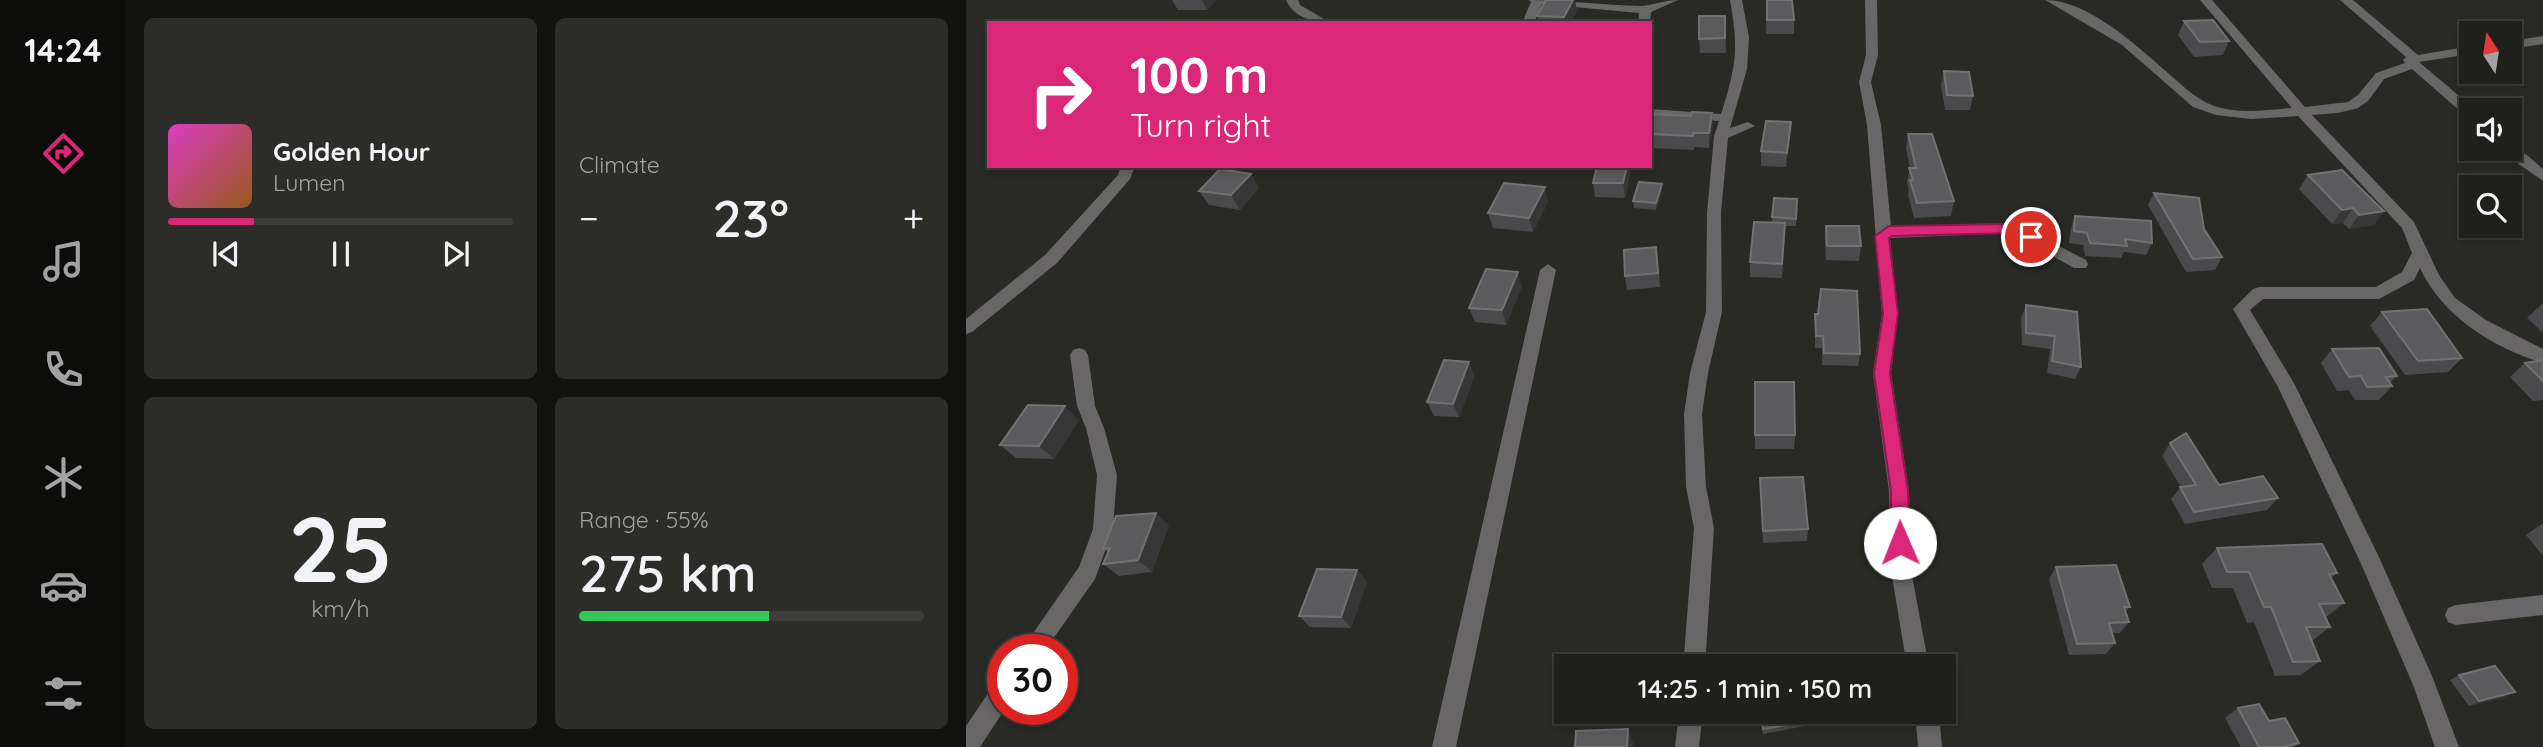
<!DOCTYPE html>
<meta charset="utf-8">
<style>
body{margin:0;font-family:Quicksand,sans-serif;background:#2c2c29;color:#f1f3f6;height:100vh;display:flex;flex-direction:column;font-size:26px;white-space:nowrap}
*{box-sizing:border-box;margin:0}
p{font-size:23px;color:#a1a2a3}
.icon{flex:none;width:38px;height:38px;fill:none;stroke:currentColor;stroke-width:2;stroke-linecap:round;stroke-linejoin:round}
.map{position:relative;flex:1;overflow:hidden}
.details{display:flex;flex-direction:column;gap:18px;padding:18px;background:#11110f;width:840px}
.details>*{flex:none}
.banner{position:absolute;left:21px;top:21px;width:665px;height:147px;border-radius:0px;box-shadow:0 4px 10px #0003,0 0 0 2px #3c3d3b;background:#db2777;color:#fff;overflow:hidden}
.needle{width:46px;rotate:348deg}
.tools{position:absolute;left:1493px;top:21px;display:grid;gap:14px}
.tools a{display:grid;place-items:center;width:63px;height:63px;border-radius:0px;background:#1f1f1c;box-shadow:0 4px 10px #0003,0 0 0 2px #3c3d3b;font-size:35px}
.speed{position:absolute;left:21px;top:634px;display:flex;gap:14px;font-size:35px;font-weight:700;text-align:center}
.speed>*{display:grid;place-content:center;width:91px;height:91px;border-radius:50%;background:#1f1f1c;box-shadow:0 4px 10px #0003,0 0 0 2px #3c3d3b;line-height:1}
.speed .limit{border:10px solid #d22;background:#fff;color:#111}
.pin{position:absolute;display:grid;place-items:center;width:60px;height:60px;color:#fff;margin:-30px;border:4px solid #fff;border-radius:50%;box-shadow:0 2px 7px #0007}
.me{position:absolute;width:77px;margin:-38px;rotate:359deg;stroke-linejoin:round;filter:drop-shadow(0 0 5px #0008)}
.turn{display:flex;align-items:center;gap:24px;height:147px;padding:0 28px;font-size:32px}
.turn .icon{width:91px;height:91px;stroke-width:2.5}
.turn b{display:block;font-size:49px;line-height:60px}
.big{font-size:52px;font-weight:600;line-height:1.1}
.details .card{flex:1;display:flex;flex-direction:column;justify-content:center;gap:10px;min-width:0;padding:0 24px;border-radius:10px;background:#2c2c29}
.details .dial{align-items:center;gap:0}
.dial b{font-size:91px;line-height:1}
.song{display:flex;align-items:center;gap:21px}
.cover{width:84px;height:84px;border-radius:10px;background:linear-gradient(135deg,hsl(310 70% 55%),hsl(30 70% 35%))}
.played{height:7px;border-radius:4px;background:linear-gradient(90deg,#db2777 25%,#3c3d3b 25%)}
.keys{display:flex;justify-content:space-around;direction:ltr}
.heat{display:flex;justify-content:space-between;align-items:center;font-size:38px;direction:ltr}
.charge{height:10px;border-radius:5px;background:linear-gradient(90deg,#34c759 55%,#3c3d3b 0)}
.details .tiles{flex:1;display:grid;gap:18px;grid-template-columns:repeat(2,1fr)}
.trip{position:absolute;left:588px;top:654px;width:402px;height:70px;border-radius:0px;background:#1f1f1c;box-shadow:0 4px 10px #0003,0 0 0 2px #3c3d3b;font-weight:600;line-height:70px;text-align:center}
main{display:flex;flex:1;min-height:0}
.menu{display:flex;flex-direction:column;width:126px;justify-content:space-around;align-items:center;background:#0c0c0b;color:#a1a2a3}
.menu .icon{width:49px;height:49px}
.menu .current{color:#db2777}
.menu b{font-size:32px;color:#f1f3f6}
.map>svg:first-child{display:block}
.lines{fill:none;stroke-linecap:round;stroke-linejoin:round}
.minor{fill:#686666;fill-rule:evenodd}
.wall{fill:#4a4a4c}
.shaded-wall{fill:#363636}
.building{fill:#5b5b5d;stroke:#727172;stroke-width:2}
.route{fill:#db2777;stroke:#8e194d;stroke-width:2}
</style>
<main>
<nav class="menu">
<b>14:24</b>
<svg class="icon current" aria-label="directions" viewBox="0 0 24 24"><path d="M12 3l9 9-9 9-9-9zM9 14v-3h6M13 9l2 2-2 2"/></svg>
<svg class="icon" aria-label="music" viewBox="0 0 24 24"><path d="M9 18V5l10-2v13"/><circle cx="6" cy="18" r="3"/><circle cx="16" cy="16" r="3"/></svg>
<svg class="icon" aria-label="phone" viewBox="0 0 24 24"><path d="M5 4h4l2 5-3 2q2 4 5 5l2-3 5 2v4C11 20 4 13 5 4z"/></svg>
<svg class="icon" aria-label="climate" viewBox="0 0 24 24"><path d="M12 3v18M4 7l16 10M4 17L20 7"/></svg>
<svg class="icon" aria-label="car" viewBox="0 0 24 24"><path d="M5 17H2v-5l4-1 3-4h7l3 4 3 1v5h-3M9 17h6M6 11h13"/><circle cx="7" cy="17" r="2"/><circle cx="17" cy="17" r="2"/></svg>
<svg class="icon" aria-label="filters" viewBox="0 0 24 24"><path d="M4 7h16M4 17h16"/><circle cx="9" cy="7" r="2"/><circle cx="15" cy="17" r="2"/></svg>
</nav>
<section class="details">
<div class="tiles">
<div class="card">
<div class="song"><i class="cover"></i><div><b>Golden Hour</b><p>Lumen</p></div></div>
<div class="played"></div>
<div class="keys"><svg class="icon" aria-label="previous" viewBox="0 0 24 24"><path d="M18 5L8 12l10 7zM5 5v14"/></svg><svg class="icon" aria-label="pause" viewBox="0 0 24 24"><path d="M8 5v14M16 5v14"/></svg><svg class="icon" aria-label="next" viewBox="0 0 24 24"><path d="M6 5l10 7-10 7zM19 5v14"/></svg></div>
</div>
<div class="card"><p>Climate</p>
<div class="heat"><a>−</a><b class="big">23°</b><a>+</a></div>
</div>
<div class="card dial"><b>25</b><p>km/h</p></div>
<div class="card"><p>Range · 55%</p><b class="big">275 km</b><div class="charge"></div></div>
</div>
</section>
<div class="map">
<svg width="1577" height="747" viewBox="0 0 1577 747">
<rect width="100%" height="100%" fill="#292926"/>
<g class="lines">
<!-- minor -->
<path class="minor" d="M320 0H332L334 5 365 23C348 23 327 17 320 0Z
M563 0C601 0 637 5 674 6 685 6 697 0 712 0L685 12 684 23H672L673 13 576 4 568 23H556L565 2Z
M764 0H776L783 37 781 69 764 128 782 122 789 126 762 138 755 213 756 312 742 373 736 414 740 487 748 528 739 667H717L728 528 720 487 718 414 724 373 740 312 741 213 748 136 753 121 684 117V109L755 114C770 66 773 50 764 0Z
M899 0H911L912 55 905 82 915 125 925 226 1048 223 1120 260 1122 264 1120 268H1108L1045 233 924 238 932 314 925 373 943 491 945 570 963 667H941L925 570 923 491 907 373 916 314 901 125 893 82 900 55Z
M1079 0C1122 0 1171 46 1202 73 1217 86 1232 101 1251 107 1275 114 1301 110 1326 108L1234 0H1246L1339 107 1382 102 1392 95 1410 73 1439 63 1437 60 1440 57 1374 0H1387L1452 55 1505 46V54L1453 62 1505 106 1507 110H1505V135L1493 127 1496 115 1494 111 1446 69 1418 79 1402 101 1392 108 1372 113 1346 115 1448 222 1473 275 1489 298 1520 320 1577 349V363C1526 347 1477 317 1454 268L1448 280 1413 299H1297L1284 310 1329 385 1412 555 1466 676 1493 747H1469L1447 685 1396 566 1312 387 1267 309 1287 289 1293 287H1410L1436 272 1446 253 1436 228 1332 116 1285 119 1250 115 1227 107 1156 45Z
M1577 36V44L1544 49V41Z
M1544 146 1561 155 1577 169V181L1531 149H1544Z
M155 166H169L164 179 91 263 6 332 0 334V319L79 255 152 175Z
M582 264 590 270 490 747H466L574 270Z
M113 348 119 350 122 355 129 406 138 428 151 475 147 529 129 579 80 649H56L113 567 127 529 131 475 120 428 111 406 104 355 107 350Z
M1577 595V615L1490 625 1482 622 1479 615 1482 608 1490 605Z
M37 680 39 709 14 747H0V726L29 683Z
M713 712H737L733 747H709Z
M949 712H973L976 747H952Z"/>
</g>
<!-- wall -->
<path class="wall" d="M206 0H250L241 10H212Z
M801 0 828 20V34H800Z
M611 10 605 23H572L571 16Z
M759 16 760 53H734L733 39Z
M1218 21 1263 41 1257 55 1228 57 1212 35Z
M978 71 1007 96 1004 110H979L975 85Z
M684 114 725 116 747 127 743 148 728 147V150L684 148Z
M942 134 988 201 985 216 948 218 942 195 943 190 941 182 944 168 940 149Z
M824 136 820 167 795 166V151Z
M285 174 293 188 274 210 243 205 233 191Z
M664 174 659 198 629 197 627 183Z
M1342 175 1418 211 1408 225 1383 229 1377 223 1366 224 1333 189Z
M696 191 690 210 668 208 667 201Z
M1188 193 1256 257 1249 270 1220 272 1182 205Z
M831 199 830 226H819L816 278 784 277V262L806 223V217Z
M582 202 567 232 527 228 522 213Z
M1109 216 1186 243 1180 255 1158 252 1155 258 1119 256 1117 245 1103 243 1105 228Z
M860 226 895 246 893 261 860 260 859 240Z
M692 262 694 287 661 290 659 276Z
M556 286 540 325 509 322 503 308Z
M1576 304H1577V333L1561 318Z
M1060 305 1111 312 1115 367 1109 379 1081 373 1084 349 1056 345 1055 318Z
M1416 312 1496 358 1482 372 1439 375 1404 326Z
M849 314 894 354 892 366 856 365V348H849Z
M1366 349 1431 376 1424 383 1426 386 1413 400H1389L1383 390 1371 391 1355 363Z
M1577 360V400L1567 401 1544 377 1559 363Z
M509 375 493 417 468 416 461 402Z
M789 382 829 435 828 449H789Z
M113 420 88 459 50 458 34 445Z
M1204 443 1253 485 1312 498 1301 510 1219 524 1205 499 1215 487 1196 456Z
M794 478 842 529 841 541 797 543Z
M1577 523V556L1560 535Z
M203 525 186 572 153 576 137 564 142 553 137 549Z
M1251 548 1371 573 1365 578 1378 603 1359 618 1364 627 1346 641 1354 661 1335 675 1309 676 1288 622 1281 623 1267 588H1246L1236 564Z
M1090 567 1164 607 1160 611 1163 622 1154 633H1146L1149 643 1140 654 1103 655 1083 579Z
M391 570 401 582 385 628 344 627 333 616Z
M1493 675 1539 697 1503 706 1484 680Z
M1272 708 1333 743 1327 747H1275L1259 718Z
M793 712H838L840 722 839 726 797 734Z"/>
<!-- shaded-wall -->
<path class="shaded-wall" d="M236 0H250L241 10Z
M607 0H609L611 10 605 23H599L598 17Z
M746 113 747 127 743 148V133Z
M825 122 824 136 820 167 821 153Z
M661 166H663L664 174 659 198 657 183Z
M285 174 293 188 274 210 265 195Z
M696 184V191L690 210V203Z
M579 187 582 202 567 232 563 218Z
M1387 208 1377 223 1366 224 1376 210Z
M1418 211 1408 225 1383 229 1393 215Z
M552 272 556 286 540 325 536 310Z
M503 362 509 375 493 417 487 404Z
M99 406 113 420 88 459 73 446Z
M190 513 203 525 186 572 172 560Z
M391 570 401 582 385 628 375 617Z
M1549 692 1539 697 1503 706 1513 701Z
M662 729 667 742V747H661Z"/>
<!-- building -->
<path class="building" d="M580 0H607L598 17 571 16Z
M801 0H826L828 20H801Z
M733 16H759V38L733 39Z
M1247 20 1263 41 1234 42 1218 21Z
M978 71 1003 72 1007 96 981 95Z
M726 112 746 113 743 133H727V136L684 134V114L725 116Z
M800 121 825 122 821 153 795 151Z
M942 134H966L988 201 951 203 944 180H947L943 168H950Z
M631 166H661L657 183H627Z
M254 169 285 174 265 195 233 191Z
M1376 170 1418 211 1393 215 1387 208 1376 210 1342 175Z
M673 182 696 184 690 203 667 201Z
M538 183 579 187 563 218 522 213Z
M1188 193 1233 198 1238 229 1256 257 1227 259Z
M808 198 831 199 830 219 806 217Z
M1109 216 1185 221 1186 243 1159 239 1161 246 1124 243 1121 233 1108 231Z
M788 222 819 223 816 264 784 262Z
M860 226H893L895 246H861Z
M690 247 692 273 659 276 658 250Z
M520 269 552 272 536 310 503 308Z
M855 289 891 291 894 354 858 353 857 336H850L849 314H852Z
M1060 305 1111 312 1115 367 1086 361 1089 336 1060 333Z
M1461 309 1496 358 1452 361 1416 312Z
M1413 348 1431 376 1420 377 1426 386 1401 387 1395 376 1383 377 1366 349Z
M478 360 503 362 487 404 461 402Z
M1577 360V381L1559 363Z
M789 382H828L829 435H789Z
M62 405 99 406 73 446 34 445Z
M1220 433 1253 485 1297 476 1312 498 1228 512 1214 487 1230 485 1204 443Z
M837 477 842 529 797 531 794 478Z
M190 513 172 560 137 564 144 548 137 549 150 516Z
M1356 544 1371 573 1363 574 1378 603 1353 604 1364 627H1340L1354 661 1327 662 1305 607H1298L1283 572H1261L1251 548Z
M1150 565 1164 607H1158L1163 622 1143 623 1149 643 1111 644 1090 567Z
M351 569 391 570 375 617 333 616Z
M1529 666 1549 692 1513 701 1493 675Z
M1293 704 1303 721 1319 718 1333 743 1317 747H1293L1272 708Z
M794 712H838L840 722 797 729Z
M662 729 661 747H609L610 731Z"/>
<!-- route -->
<path class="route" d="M1048 224 1070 233V240H1060L1046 233 926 236 923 238 932 314 924 373 942 491 944 543 941 549 934 552 928 549 925 543V491L908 373 917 314 909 236 923 226Z"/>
</svg>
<div class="tools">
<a><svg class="needle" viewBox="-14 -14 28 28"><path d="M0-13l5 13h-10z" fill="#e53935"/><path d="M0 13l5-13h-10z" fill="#a1a2a3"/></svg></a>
<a><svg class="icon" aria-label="sound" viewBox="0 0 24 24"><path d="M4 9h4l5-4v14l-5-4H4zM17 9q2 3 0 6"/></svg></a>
<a><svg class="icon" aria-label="search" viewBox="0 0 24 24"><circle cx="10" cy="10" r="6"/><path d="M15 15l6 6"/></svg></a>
</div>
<div class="speed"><div class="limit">30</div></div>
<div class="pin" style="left:1065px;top:237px;background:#d93025"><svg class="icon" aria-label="arrive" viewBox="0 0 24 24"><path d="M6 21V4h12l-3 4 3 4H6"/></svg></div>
<svg class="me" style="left:934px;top:543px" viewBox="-20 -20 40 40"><circle r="19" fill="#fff"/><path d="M0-13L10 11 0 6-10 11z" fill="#db2777"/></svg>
<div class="trip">14:25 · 1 min · 150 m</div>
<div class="banner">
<div class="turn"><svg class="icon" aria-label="right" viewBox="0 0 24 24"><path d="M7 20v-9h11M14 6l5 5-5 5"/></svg><div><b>100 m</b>Turn right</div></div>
</div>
</div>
</main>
